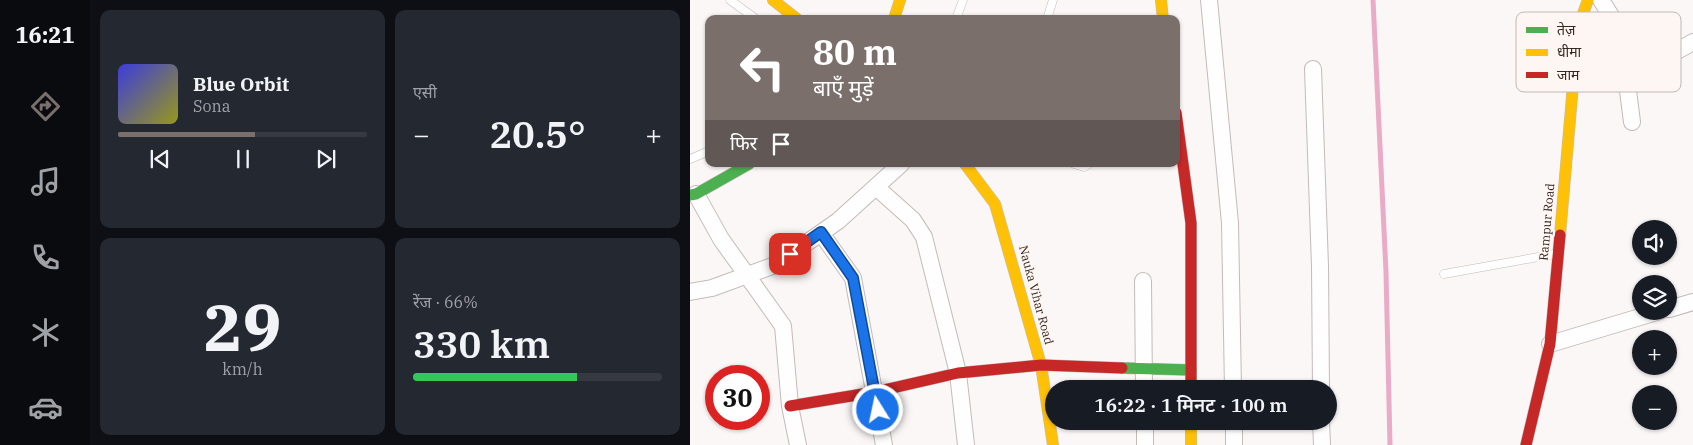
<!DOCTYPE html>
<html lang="hi">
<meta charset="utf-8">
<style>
body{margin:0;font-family:"IBM Plex Serif","Noto Sans Devanagari",serif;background:#242831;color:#f1f3f6;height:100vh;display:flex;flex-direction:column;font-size:19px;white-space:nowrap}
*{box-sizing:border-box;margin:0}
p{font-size:16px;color:#9ea1a6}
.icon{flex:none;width:28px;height:28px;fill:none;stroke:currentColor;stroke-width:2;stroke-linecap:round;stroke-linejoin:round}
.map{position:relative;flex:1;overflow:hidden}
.side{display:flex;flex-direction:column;gap:10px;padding:10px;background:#0d0f14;width:600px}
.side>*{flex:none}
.hud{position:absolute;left:15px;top:15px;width:475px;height:152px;border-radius:10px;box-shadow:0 1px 4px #0004;background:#7a6f6b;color:#fff;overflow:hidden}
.controls{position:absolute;left:942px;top:220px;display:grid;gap:10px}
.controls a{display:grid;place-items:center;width:45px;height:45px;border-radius:50%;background:#171b24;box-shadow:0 1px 4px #0004;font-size:25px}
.speed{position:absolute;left:15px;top:365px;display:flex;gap:10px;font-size:25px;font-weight:700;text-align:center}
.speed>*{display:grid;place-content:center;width:65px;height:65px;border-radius:50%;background:#171b24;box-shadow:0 1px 4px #0004;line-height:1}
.speed .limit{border:8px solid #d22;background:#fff;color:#111}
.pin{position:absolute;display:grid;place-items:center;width:42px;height:42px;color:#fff;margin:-21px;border-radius:10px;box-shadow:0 2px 8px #0006}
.me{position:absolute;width:55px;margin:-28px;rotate:350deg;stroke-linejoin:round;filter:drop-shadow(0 0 4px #0008)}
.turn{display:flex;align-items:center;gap:18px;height:105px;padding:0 25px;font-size:22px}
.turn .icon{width:65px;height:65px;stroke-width:2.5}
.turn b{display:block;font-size:35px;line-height:42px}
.then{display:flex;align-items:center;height:48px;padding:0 25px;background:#0003;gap:10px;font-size:19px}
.big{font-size:38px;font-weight:600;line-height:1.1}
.side .tile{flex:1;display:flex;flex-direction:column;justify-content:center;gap:8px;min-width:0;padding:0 18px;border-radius:10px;background:#242831}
.side .dial{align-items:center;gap:0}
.dial b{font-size:65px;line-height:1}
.song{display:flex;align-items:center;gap:15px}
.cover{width:60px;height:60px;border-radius:8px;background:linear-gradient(135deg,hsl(240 70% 55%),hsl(60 70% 35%))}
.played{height:5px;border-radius:2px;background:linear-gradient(90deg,#7a6f6b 55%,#363941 55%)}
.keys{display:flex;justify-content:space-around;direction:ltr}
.heat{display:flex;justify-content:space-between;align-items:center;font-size:28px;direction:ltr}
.charge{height:8px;border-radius:4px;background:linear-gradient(90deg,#34c759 66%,#363941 0)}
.side .tiles{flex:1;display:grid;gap:10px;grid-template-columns:repeat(2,1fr)}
.trip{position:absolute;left:355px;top:380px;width:292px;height:50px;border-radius:25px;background:#171b24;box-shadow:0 1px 4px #0004;font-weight:600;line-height:50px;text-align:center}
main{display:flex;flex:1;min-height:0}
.dock{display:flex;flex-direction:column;width:90px;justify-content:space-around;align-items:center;background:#090b0e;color:#9ea1a6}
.dock .icon{width:35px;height:35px}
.dock .active{color:#7a6f6b}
.dock b{font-size:22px;color:#f1f3f6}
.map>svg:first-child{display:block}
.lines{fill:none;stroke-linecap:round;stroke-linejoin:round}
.stream{stroke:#eaabc6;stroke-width:5}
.lane-casing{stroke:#c3bbb8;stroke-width:9}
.street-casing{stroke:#c3bbb8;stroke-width:18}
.fast-casing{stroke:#c3bbb8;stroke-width:12}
.slow-casing{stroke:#c3bbb8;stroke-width:12}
.jam-casing{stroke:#c3bbb8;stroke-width:12}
.lane{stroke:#fefefe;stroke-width:8}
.street{stroke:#fefefe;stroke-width:16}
.fast{stroke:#4caf50;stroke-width:11}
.slow{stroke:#ffc107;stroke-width:11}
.jam{stroke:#c62828;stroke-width:11}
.route-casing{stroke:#114b97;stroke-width:12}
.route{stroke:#1a73e8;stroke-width:9}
.labels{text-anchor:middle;stroke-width:5;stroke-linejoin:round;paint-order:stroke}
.street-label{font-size:12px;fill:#342620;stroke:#fef6f3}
.key{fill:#fef6f3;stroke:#c1b8b4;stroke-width:1}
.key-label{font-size:14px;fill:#342620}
</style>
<main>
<nav class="dock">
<b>16:21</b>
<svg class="icon active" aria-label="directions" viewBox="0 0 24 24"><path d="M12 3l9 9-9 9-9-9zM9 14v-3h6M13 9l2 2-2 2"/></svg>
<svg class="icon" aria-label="music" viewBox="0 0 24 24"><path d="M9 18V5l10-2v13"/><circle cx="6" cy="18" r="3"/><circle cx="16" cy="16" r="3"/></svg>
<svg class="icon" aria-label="phone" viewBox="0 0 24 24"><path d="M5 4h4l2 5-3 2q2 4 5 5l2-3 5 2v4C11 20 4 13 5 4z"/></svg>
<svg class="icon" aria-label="climate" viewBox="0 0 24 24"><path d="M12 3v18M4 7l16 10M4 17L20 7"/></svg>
<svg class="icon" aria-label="car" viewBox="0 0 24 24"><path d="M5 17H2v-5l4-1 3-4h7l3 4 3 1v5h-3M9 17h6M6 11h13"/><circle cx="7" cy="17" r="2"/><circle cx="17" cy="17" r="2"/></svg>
</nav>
<section class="side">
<div class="tiles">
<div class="tile">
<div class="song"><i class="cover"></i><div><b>Blue Orbit</b><p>Sona</p></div></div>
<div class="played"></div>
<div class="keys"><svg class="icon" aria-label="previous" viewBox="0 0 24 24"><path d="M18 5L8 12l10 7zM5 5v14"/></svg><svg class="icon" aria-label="pause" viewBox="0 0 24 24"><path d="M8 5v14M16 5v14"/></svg><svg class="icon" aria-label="next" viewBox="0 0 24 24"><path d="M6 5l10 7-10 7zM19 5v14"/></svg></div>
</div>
<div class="tile"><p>एसी</p>
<div class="heat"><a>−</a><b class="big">20.5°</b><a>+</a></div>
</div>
<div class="tile dial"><b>29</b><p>km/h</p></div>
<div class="tile"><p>रेंज · 66%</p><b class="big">330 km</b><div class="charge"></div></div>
</div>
</section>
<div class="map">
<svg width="1003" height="445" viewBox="0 0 1003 445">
<rect width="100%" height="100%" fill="#fbf7f6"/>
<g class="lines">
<!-- stream -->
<path class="stream" d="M683 0 696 272 700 445"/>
<!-- lane casing -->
<g class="lane-casing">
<path id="lane" d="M40 0 66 19
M266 19 273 0
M357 19 363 0
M0 159 19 151
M384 164 394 167 399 164
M754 274 865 254"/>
</g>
<!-- street casing -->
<g class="street-casing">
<path id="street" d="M519 0 540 223 543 389
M911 0 928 27 932 44 942 122
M978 56 1003 42
M623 69 630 266 631 389
M186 187 223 220 234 237 268 373 276 445
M6 194 31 239 93 326 100 406 108 445
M131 233 163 278 194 445
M453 281 454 389
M0 292 22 288 85 265 148 221 211 164
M979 309 1003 302
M860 344 970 311
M455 421V445
M544 421V445
M631 421 632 445"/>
</g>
<!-- fast casing -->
<g class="fast-casing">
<path id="fast" d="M0 195 6 194 59 164
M432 368 501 370"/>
</g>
<!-- slow casing -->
<g class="slow-casing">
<path id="slow" d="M83 0 107 19
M471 0 473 19
M204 19 210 0
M275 164 305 204 351 365 363 445
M870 235 883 85 891 19 898 0
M501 421V445"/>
</g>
<!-- jam casing -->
<g class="jam-casing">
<path id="jam" d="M486 113 501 223V389
M100 406 185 392 268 373 351 365 432 368
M836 445 860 344 870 235"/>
</g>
<!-- lane -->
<use href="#lane" class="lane"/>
<!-- street -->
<use href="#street" class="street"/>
<!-- fast -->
<use href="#fast" class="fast"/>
<!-- slow -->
<use href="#slow" class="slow"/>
<!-- jam -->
<use href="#jam" class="jam"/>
</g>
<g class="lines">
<!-- route casing -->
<g class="route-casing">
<path id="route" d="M100 254 131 232 163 278 188 410"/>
</g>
<!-- route -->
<use href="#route" class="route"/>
</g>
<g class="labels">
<!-- street labels -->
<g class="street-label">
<text transform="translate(857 222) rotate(-85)" y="4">Rampur Road</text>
<text transform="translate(346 295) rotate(75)" y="4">Nauka Vihar Road</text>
</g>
</g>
<!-- legend -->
<rect x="826" y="12" width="165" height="80" rx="8" class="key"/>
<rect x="836" y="27" width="22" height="6" fill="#4caf50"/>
<rect x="836" y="49" width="22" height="7" fill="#ffc107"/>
<rect x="836" y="72" width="22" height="6" fill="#c62828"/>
<g class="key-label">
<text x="867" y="35">तेज़</text>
<text x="867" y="57">धीमा</text>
<text x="867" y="80">जाम</text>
</g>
</svg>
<div class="controls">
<a><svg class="icon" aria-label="sound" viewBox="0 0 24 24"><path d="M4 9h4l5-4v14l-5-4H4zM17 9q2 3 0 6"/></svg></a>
<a><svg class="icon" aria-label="layers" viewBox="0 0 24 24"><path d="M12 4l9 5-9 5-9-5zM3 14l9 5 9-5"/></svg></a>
<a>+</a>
<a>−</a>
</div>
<div class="speed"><div class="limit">30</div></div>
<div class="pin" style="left:100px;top:254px;background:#d93025"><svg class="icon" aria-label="arrive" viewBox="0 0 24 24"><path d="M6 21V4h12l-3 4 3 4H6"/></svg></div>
<svg class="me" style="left:188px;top:410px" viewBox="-20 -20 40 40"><circle r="17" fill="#1a73e8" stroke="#fff" stroke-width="3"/><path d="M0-11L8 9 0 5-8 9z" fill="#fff"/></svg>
<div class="trip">16:22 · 1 मिनट · 100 m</div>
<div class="hud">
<div class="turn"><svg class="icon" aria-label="left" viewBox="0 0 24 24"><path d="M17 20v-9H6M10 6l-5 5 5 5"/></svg><div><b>80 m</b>बाएँ मुड़ें</div></div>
<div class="then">फिर<svg class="icon" aria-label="arrive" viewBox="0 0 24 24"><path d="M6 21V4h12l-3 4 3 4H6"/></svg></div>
</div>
</div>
</main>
